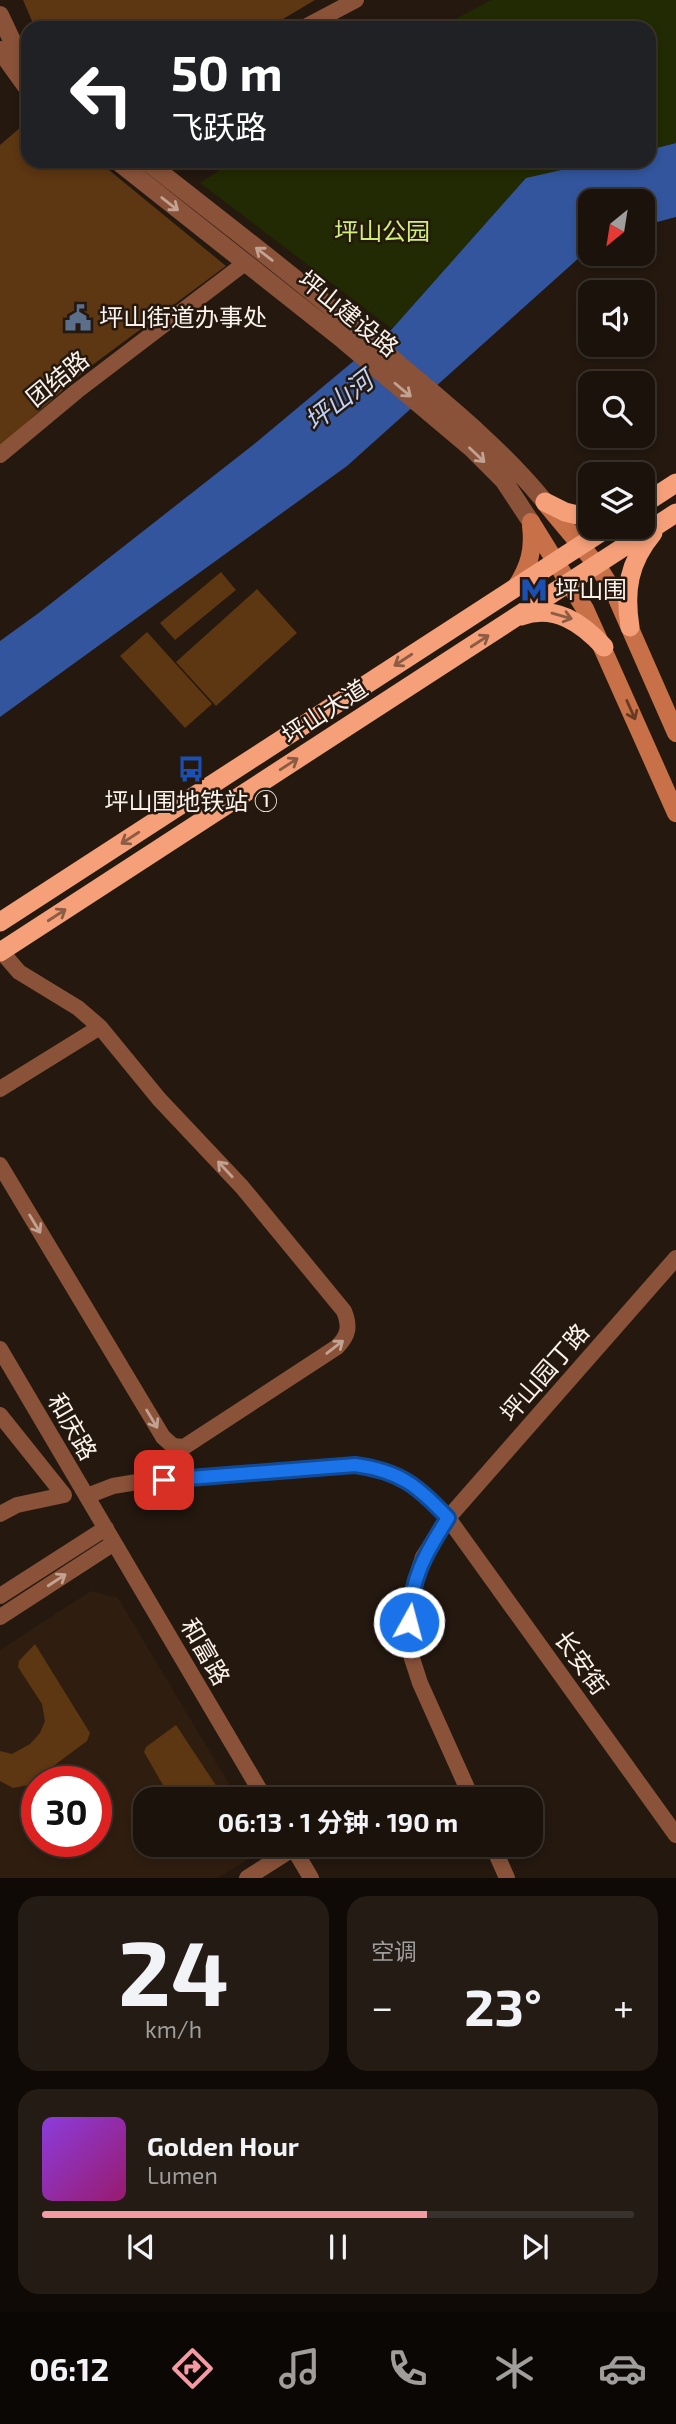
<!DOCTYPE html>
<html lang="zh">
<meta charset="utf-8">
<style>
body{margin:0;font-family:"Exo 2","Noto Sans SC",sans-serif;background:#241b14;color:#f1f3f6;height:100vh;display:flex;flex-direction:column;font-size:26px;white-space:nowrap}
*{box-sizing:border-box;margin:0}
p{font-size:23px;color:#a09e9d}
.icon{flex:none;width:38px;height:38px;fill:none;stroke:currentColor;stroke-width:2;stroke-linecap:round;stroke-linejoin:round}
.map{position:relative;height:1878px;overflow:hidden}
.drawer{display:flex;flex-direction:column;gap:18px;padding:18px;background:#0f0a06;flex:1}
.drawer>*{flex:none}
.guide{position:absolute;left:21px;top:21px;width:635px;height:147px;border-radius:21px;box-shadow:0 4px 10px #0003,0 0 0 2px #39322c;background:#202124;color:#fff;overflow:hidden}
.needle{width:46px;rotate:210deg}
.fabs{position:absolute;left:578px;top:189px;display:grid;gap:14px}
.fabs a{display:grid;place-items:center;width:77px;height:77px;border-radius:14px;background:#1b120b;box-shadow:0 4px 10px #0003,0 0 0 2px #39322c;font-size:35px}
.speed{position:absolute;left:21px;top:1766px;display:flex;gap:14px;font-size:35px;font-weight:700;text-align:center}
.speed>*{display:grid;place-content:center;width:91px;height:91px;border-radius:50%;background:#1b120b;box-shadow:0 4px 10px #0003,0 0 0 2px #39322c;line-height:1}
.speed .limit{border:10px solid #d22;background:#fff;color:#111}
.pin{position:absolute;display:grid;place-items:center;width:60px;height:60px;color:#fff;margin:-30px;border-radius:14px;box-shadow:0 4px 10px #0006}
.me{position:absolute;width:77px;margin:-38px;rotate:7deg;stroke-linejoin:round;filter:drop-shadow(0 0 5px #0008)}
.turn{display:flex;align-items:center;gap:24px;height:147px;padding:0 35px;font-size:32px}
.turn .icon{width:91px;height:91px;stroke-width:2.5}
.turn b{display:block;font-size:49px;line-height:60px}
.big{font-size:52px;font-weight:700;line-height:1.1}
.drawer .card{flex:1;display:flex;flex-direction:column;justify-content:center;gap:10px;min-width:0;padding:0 24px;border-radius:21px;background:#241b14}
.drawer .dial{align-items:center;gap:0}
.dial b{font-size:91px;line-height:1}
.song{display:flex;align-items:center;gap:21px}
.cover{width:84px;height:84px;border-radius:10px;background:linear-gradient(135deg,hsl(270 70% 55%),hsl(320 70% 35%))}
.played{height:7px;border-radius:4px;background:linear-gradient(90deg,#f49aa2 65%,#39322c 65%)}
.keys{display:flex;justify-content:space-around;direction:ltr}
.heat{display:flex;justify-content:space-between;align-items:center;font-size:38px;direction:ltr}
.drawer .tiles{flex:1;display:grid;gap:18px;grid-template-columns:1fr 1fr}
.card:last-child{grid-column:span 2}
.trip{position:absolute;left:133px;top:1787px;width:410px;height:70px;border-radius:21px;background:#1b120b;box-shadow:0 4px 10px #0003,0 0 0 2px #39322c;font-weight:700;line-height:70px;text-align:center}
.menu{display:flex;height:112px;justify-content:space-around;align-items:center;background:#0b0704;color:#a09e9d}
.menu .icon{width:49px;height:49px}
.menu .on{color:#f49aa2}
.menu b{font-size:32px;color:#f1f3f6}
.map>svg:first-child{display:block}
.built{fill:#2f1e10;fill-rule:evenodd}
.green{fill:#212a02}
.water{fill:#32559d}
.building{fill:#5d3612}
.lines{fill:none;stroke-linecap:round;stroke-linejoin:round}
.minor{stroke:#895239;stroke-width:16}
.tertiary{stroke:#895239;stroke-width:18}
.secondary{stroke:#c87047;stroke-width:18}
.trunk{stroke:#f5a079;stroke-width:19}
.oneway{stroke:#c2a292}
.oneway2{stroke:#8c5c44}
.oneway3{stroke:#663b25}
.route-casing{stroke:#114b97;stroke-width:18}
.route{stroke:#1a73e8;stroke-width:12}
.labels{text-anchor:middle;stroke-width:5;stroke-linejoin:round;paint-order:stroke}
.park-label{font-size:24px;fill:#cff177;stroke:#24180f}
.street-label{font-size:24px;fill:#faf2eb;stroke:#24180f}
.poi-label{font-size:24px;fill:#faf2eb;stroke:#24180f;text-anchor:start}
.water-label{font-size:26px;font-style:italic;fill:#bdd3fb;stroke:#24180f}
</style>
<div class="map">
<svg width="676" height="1878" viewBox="0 0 676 1878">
<rect width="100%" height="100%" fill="#24180f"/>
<!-- built -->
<path class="built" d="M91 1591 118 1598 238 1799H145V1844L253 1845 250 1858 218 1878H0V1650ZM37 1782H96V1841H37Z"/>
<!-- green -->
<path class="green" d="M491 0H676V143L649 150V28H439Z
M234 161H601L526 179 392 329 200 183Z"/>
<!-- water -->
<path class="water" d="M676 143V217L642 226V201H590V248L347 466 0 717V641L40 612 253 445 392 329 526 178 601 161H649V150Z"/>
<!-- building -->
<path class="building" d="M23 0H315L268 28H35Z
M28 121V161H98L226 266 87 369 0 446V145Z
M221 572 236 590 175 640 160 623Z
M257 589 297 633 216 706 176 662Z
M147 632 212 704 185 728 120 656Z
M35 1644 90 1733 87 1741 28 1785 13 1788 0 1781V1751L12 1754 30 1744 40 1733 45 1721 42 1704 18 1667 19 1661Z
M176 1725 225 1799H171L144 1752 146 1747Z
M200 1844H228L208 1857Z"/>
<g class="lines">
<!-- minor -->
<path class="minor" d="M303 28 356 0
M0 455 77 391 245 263
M0 1089 100 1027
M0 1165 163 1437 173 1446 184 1447 337 1347C349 1335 350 1326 344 1311L242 1187 159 1099 100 1027 78 1008 19 972 1 951
M0 1349 265 1799
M0 1415 64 1495 17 1505 0 1514
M87 1496 113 1486 137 1482 355 1465C398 1471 419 1487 448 1518L676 1835
M0 1596 106 1528
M0 1617 114 1543
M472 1799 420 1683 408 1646 410 1598 423 1557 448 1518 676 1258
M291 1844 311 1878
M492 1844 507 1878
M247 1878 294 1848"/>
<!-- tertiary -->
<path class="tertiary" d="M0 15 16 49 28 64
M0 50 28 89
M117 161 343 340 470 447 504 481 531 522
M146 161C234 230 322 298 407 371 456 412 504 452 545 502"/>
<!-- secondary -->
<path class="secondary" d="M546 504 597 565 614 592 676 733
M531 522 585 609 676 813
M516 587C529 567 534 550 531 526"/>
<!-- trunk -->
<path class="trunk" d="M545 502 565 512 590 518
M642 505 676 483
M521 616C555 604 582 623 604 647
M630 627C624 590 629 562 653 533
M0 922 609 527
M0 952 676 513"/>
</g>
<!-- one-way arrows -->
<defs><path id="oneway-shaft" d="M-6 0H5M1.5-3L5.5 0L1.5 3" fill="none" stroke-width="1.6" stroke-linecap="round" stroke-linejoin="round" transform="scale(1.75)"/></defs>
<g class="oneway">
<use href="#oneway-shaft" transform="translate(170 204) rotate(38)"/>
<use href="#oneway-shaft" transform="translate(264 254) rotate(-142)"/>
<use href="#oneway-shaft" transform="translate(403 390) rotate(40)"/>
<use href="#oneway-shaft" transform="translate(477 455) rotate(44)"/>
<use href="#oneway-shaft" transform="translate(225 1169) rotate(-133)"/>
<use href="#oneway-shaft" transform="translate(35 1224) rotate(59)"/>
<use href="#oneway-shaft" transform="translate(335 1347) rotate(-38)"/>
<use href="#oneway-shaft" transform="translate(152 1419) rotate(59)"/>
<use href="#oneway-shaft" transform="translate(57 1580) rotate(-33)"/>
</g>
<g class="oneway2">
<use href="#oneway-shaft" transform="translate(562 616) rotate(16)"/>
<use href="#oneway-shaft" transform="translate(480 641) rotate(-33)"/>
<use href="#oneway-shaft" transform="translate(403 660) rotate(147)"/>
<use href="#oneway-shaft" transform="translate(289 764) rotate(-33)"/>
<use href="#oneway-shaft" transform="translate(130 838) rotate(147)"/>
<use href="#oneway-shaft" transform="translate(57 915) rotate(-33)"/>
</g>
<use class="oneway3" href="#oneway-shaft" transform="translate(631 710) rotate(66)"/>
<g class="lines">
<!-- route casing -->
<g class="route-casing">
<path id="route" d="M164 1480 355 1465C400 1471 418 1486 448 1518 425 1554 411 1578 409 1622"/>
</g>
<!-- route -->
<use href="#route" class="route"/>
</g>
<!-- icons -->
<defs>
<g id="civic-bare" transform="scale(2.1)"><path d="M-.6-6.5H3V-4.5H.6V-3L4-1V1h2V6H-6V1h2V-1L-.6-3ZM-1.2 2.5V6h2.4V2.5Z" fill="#5c6f8a" stroke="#24180f" stroke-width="2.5" paint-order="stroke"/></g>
<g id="metro-bare" transform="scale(2.1)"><path d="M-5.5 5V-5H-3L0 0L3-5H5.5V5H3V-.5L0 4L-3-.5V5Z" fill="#1a4fb4" stroke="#24180f" stroke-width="2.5" paint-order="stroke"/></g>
<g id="bus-bare" transform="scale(2.1)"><path d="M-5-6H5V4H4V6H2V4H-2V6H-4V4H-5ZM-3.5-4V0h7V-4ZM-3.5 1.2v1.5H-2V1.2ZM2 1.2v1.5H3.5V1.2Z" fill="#1a4fb4" stroke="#24180f" stroke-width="2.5" paint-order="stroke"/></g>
</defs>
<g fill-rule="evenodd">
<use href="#civic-bare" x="78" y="318"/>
<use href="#metro-bare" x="534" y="590"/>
<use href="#bus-bare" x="191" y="769"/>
</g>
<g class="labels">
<!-- park labels -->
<g class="park-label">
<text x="382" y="240">坪山公园</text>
</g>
<!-- street labels -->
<g class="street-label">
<text transform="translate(348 314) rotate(39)" y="8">坪山建设路</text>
<text transform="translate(58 379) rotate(-39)" y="8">团结路</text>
<text transform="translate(325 712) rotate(-33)" y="8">坪山大道</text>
<text transform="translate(545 1373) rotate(-49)" y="8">坪山园丁路</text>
<text transform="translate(72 1427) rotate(60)" y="8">和庆路</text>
<text transform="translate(205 1652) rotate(60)" y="8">和富路</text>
<text transform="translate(581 1663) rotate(54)" y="8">长安街</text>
</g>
<!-- poi labels -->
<g class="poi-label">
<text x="99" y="326">坪山街道办事处</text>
<text x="555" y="598">坪山围</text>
<text x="191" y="810" text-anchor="middle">坪山围地铁站 ①</text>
</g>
<!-- water labels -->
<g class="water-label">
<text transform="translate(339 401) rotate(-38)" y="9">坪山河</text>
</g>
</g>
</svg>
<div class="fabs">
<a><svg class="needle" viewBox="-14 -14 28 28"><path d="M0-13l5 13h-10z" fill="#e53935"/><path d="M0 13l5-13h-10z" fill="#a09e9d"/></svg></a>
<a><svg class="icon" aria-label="sound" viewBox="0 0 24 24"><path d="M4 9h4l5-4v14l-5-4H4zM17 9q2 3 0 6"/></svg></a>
<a><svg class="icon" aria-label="search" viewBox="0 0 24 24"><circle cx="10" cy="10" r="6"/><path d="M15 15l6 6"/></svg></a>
<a><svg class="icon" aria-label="layers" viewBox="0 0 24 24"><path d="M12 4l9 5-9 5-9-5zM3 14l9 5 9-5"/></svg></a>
</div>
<div class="speed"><div class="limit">30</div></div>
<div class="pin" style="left:164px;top:1480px;background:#d93025"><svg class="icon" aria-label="arrive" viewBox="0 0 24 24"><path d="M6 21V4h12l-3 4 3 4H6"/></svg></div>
<svg class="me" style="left:409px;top:1622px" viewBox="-20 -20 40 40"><circle r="17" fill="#1a73e8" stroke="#fff" stroke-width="3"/><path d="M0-11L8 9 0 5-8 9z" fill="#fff"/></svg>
<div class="trip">06:13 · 1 分钟 · 190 m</div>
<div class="guide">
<div class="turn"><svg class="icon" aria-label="left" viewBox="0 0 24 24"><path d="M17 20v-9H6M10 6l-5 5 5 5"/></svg><div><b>50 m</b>飞跃路</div></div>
</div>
</div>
<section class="drawer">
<div class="tiles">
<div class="card dial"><b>24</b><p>km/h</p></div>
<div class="card"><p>空调</p>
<div class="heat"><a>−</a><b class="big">23°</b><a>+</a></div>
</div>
<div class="card">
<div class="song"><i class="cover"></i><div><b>Golden Hour</b><p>Lumen</p></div></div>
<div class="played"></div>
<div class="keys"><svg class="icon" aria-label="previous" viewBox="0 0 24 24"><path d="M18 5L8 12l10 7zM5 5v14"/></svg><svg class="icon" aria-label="pause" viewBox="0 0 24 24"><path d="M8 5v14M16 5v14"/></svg><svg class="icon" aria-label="next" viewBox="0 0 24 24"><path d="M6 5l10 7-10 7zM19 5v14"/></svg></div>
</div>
</div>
</section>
<nav class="menu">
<b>06:12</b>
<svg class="icon on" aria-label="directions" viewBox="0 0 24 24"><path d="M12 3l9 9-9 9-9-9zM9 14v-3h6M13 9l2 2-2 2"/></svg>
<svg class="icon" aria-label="music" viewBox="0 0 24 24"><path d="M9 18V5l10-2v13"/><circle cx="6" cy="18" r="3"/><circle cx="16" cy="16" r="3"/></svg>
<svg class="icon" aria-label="phone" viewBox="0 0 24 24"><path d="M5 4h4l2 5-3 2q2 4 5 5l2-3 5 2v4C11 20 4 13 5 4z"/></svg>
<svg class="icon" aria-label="climate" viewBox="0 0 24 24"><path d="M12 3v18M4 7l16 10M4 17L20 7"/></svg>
<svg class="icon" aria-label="car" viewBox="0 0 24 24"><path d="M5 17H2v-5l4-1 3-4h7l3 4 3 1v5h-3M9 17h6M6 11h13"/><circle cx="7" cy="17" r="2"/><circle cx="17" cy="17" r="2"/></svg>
</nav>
